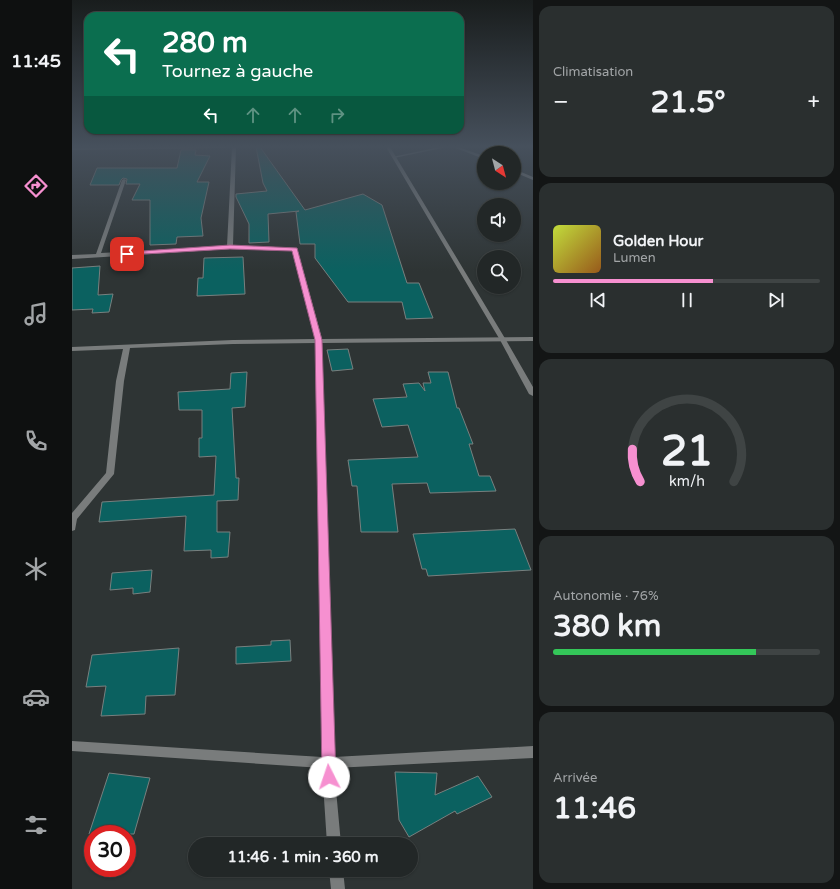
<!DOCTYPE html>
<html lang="fr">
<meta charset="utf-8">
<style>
body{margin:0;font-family:"Varela Round",sans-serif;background:#2a2f2f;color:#f1f3f6;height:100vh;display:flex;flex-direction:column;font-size:15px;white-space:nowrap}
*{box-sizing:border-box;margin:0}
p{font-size:13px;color:#a2a5a7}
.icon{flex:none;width:22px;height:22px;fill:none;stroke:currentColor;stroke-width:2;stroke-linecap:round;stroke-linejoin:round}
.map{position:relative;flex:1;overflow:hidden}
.panel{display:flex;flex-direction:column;gap:6px;padding:6px;background:#131515;width:307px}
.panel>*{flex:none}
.banner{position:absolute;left:12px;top:12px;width:380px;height:122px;border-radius:12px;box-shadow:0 1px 3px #0004,0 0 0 1px #3f4444;background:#0b6e4f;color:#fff;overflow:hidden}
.needle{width:26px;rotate:144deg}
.buttons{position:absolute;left:405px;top:146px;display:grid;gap:8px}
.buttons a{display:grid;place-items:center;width:44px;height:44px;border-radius:50%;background:#222727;box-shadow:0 1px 3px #0004,0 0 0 1px #3f4444;font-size:20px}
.speed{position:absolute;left:12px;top:825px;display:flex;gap:8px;font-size:20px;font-weight:700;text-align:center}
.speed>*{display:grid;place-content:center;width:52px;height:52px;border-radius:50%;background:#222727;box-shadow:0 1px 3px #0004,0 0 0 1px #3f4444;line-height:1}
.speed .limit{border:6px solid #d22;background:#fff;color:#111}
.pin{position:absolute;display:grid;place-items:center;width:34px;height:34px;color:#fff;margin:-17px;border-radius:8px;box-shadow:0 2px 6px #0006}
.me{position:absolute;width:44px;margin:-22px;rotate:356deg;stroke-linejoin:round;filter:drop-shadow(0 0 3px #0008)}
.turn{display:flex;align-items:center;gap:14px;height:84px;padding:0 12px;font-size:18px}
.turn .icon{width:52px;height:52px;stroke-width:2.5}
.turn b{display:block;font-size:28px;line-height:34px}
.lanes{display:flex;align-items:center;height:38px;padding:0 12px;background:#0003;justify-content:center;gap:20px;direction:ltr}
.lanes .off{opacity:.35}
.big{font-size:30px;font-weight:700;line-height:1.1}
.panel .card{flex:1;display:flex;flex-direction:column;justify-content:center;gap:6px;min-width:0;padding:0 14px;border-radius:12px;background:#2a2f2f}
.panel .dial{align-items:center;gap:0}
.dial svg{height:104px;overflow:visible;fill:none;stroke:#3f4444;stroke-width:7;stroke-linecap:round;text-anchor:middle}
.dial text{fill:#f1f3f6;stroke:none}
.song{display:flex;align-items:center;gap:12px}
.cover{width:48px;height:48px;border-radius:6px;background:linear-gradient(135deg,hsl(70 70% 55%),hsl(30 70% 35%))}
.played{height:4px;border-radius:2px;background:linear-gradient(90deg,#f690d0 60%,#3f4444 60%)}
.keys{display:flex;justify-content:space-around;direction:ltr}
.heat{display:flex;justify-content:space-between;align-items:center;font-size:22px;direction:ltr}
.charge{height:6px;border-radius:3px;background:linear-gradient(90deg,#34c759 76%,#3f4444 0)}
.trip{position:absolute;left:116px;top:837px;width:230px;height:40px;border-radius:20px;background:#222727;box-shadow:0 1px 3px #0004,0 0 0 1px #3f4444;font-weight:700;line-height:40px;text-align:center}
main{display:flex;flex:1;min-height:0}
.menu{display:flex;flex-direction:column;width:72px;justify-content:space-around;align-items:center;background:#0e1010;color:#a2a5a7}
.menu .icon{width:28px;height:28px}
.menu .current{color:#f690d0}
.menu b{font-size:18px;color:#f1f3f6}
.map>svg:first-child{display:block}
.building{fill:#0b6160;stroke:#78807f}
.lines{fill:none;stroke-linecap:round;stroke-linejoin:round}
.minor{fill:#797c7c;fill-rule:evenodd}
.tertiary{fill:#797c7c;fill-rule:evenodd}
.route{fill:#f690d0;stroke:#a05e87}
</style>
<main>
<nav class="menu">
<b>11:45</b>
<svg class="icon current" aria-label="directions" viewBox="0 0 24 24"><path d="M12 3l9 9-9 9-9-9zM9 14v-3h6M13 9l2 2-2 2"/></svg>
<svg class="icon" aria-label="music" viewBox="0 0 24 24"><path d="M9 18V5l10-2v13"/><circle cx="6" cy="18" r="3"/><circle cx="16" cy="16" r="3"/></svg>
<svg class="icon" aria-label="phone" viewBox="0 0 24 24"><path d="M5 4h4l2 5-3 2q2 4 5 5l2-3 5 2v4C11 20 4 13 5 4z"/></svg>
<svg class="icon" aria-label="climate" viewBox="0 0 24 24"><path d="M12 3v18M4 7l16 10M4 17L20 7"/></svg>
<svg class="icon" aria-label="car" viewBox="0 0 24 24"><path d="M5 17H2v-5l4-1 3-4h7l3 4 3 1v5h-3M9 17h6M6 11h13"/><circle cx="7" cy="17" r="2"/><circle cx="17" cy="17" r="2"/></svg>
<svg class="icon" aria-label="filters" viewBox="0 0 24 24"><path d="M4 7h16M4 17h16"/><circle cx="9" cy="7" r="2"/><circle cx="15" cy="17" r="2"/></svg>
</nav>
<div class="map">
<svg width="461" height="889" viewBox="0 0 461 889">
<rect width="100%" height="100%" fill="#2e3434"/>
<!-- building -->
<path class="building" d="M184 147H188L233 210 291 194 310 205 335 283H347L361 318 334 319 330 302H276L243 258V244H228L224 212 227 211 196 214 197 242 177 243V224L164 197V194L195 191 191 183Z
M109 150H124L123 155 138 156 125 182H137L129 218 131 236 105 237 104 244 78 245V200H60L68 184H54L55 179 51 178 49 180 47 185H18L25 168H105Z
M171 257 173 294 125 296 126 278H131L132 258Z
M28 266 26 295 41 294 37 312 20 313 21 309 0 310V268Z
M276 349 281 369 260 371 255 350Z
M175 372 173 407 160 408 164 478H167L166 500 145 501V532H158L156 557 139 558V550L112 551 114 516 27 522 30 502 142 495 144 456 127 457V438H130V410H107L106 392 158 389 159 373Z
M356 372H376L385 408H387L401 444H397L407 476H418L424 491 358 493 355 483 320 484 326 532H289L285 486H280L276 460 346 457 336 425 310 427 301 399 335 397 331 384 347 383 353 391 351 383H359Z
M443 529 459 570 356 576 354 569H350L341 534Z
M80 570 78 592 61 594V588L38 590 40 573Z
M218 640 219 661 164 664V647L199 645V641Z
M107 648 103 695 74 696 73 714 29 716 34 686 14 687 20 655Z
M323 772 365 773 363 795 406 776 420 797 385 814 383 811 337 837 327 820Z
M37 773 78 778 62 834H17Z"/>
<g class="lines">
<!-- minor -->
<path class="minor" d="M80 147H156L154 148 0 150V148Z
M160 147H164L161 245 225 248 250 339 461 337V341L250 343 262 757 461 746V758L262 768 269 844H255L250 768 0 751V741L250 757 244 343 161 344 58 348 52 381 42 474 5 519 3 530 0 531V513L34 473 44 381 51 349 0 351V347L161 340 243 339 221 251 158 249 0 259V255L24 254 50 180 52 179 54 180 29 253 155 246Z
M368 147H375L322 158 320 157Z
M381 147H386L412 156V159Z
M442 169 461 177V180L442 172Z
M257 870H271L273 889H259Z"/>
<!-- tertiary -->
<path class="tertiary" d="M314 147H318L434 340 461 387V396L457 394 428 340Z"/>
</g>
<!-- sky -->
<linearGradient id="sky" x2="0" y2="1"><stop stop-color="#191d1d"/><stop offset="0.54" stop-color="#46505c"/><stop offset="1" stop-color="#46505c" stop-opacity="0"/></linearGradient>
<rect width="461" height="271" fill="url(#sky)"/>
<!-- route -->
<path class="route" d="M158 245 225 248 250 340 264 777 262 782 257 784 252 782 250 777 243 340 220 251 158 249 55 255 52 254 55 252Z"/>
</svg>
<div class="buttons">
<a><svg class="needle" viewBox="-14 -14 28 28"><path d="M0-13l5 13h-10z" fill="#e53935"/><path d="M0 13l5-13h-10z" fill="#a2a5a7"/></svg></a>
<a><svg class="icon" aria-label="sound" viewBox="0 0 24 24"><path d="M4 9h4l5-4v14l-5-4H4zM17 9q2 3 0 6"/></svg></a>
<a><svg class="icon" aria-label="search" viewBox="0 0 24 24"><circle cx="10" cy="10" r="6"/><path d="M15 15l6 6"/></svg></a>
</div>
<div class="speed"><div class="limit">30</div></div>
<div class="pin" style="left:55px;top:254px;background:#d93025"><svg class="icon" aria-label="arrive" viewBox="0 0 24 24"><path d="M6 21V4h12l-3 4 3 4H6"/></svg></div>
<svg class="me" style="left:257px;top:777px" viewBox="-20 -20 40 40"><circle r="19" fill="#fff"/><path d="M0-13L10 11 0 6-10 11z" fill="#f690d0"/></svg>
<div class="trip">11:46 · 1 min · 360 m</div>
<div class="banner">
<div class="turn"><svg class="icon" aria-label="left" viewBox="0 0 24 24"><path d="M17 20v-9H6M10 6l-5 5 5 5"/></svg><div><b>280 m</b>Tournez à gauche</div></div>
<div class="lanes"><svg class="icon" aria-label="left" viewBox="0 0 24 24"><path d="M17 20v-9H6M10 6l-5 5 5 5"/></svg><svg class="icon off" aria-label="ahead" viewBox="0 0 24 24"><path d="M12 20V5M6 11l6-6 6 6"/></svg><svg class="icon off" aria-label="ahead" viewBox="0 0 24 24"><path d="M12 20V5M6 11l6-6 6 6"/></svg><svg class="icon off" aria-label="right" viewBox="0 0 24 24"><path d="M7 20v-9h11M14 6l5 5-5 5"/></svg></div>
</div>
</div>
<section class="panel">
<div class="card"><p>Climatisation</p>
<div class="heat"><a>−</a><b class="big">21.5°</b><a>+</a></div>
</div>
<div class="card">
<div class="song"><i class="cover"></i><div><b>Golden Hour</b><p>Lumen</p></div></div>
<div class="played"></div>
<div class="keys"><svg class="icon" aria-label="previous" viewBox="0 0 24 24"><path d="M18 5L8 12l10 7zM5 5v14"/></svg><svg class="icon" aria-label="pause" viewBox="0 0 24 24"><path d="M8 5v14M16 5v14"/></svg><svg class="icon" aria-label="next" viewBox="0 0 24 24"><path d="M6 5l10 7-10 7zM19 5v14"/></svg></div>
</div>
<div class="card dial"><svg viewBox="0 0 100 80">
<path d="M14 69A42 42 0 1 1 86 69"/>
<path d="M14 69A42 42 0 0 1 8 44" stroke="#f690d0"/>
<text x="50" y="56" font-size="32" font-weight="700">21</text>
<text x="50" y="72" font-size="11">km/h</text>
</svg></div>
<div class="card"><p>Autonomie · 76%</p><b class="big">380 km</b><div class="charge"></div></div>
<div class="card"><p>Arrivée</p><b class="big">11:46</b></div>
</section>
</main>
